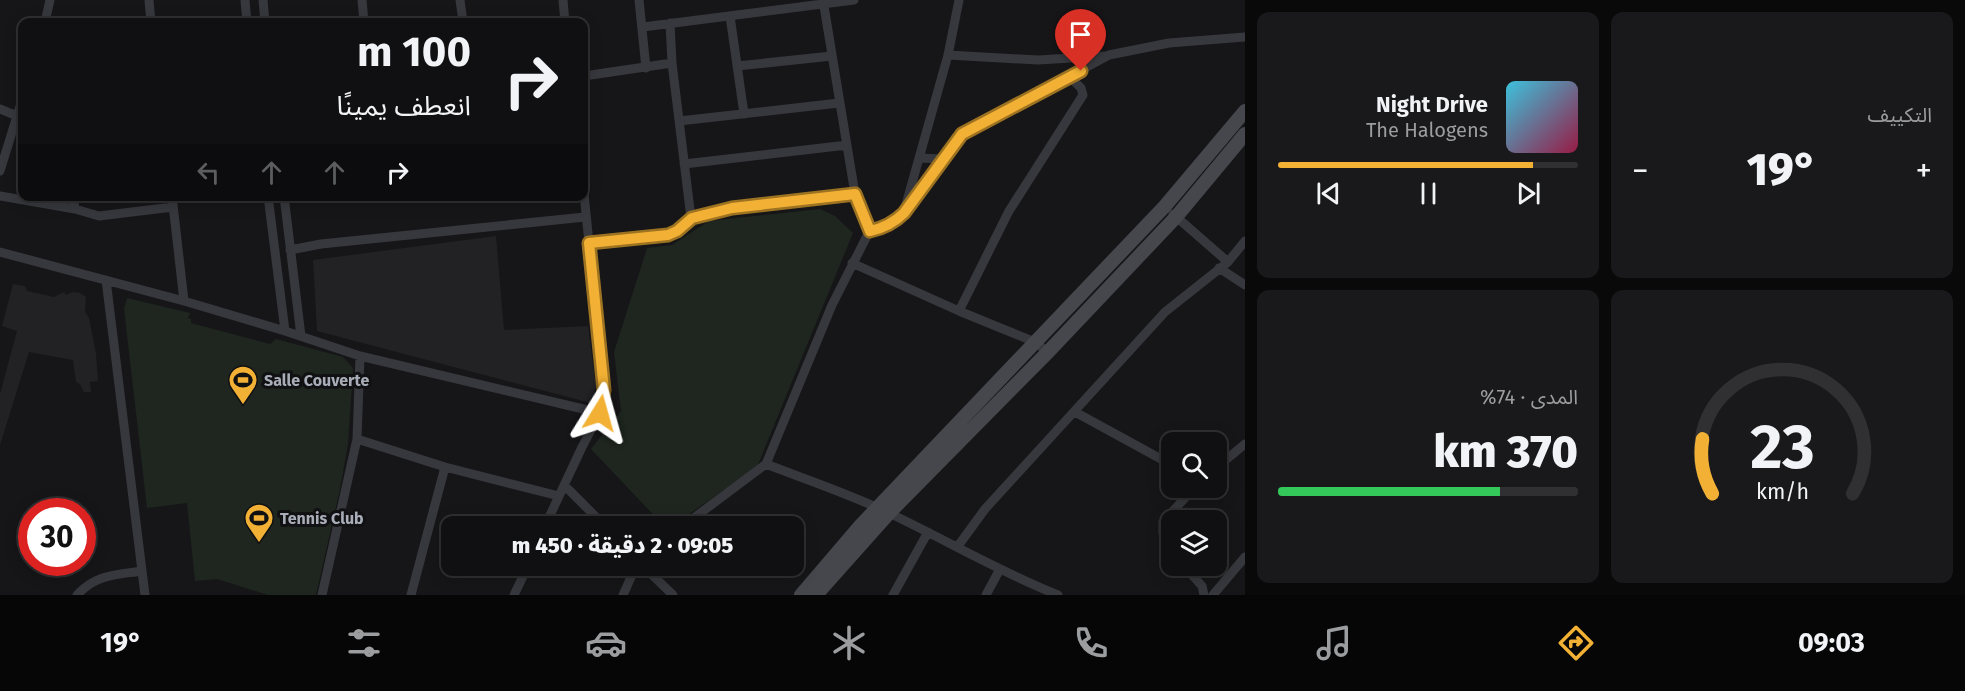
<!DOCTYPE html>
<html lang="ar">
<meta charset="utf-8">
<style>
body{margin:0;font-family:"Fira Sans","Noto Sans Arabic",sans-serif;background:#19191b;color:#f1f3f6;direction:rtl;height:100vh;display:flex;flex-direction:column;font-size:22px;white-space:nowrap}
*{box-sizing:border-box;margin:0}
p{font-size:20px;color:#9c9d9f}
.icon{flex:none;width:33px;height:33px;fill:none;stroke:currentColor;stroke-width:2;stroke-linecap:round;stroke-linejoin:round}
.map{position:relative;flex:1;overflow:hidden;direction:ltr}
.panel{display:flex;flex-direction:column;gap:12px;padding:12px;background:#09090a;width:720px}
.panel>*{flex:none}
.banner{position:absolute;left:18px;top:18px;width:570px;height:183px;border-radius:12px;box-shadow:0 3px 15px #0003,0 0 0 2px #303032;direction:rtl;background:#101012;color:#f1f3f6;overflow:hidden}
.fabs{position:absolute;left:1161px;top:432px;display:grid;gap:12px}
.fabs a{display:grid;place-items:center;width:66px;height:66px;border-radius:12px;background:#101012;box-shadow:0 3px 15px #0003,0 0 0 2px #303032;font-size:30px}
.speed{position:absolute;left:18px;top:498px;display:flex;gap:12px;font-size:30px;font-weight:700;text-align:center}
.speed>*{display:grid;place-content:center;width:78px;height:78px;border-radius:50%;background:#101012;box-shadow:0 3px 15px #0003,0 0 0 2px #303032;line-height:1}
.speed .limit{border:9px solid #d22;background:#fff;color:#111}
.pin{position:absolute;display:grid;place-items:center;width:51px;height:51px;color:#fff;margin:-62px -26px;border-radius:50% 50% 50% 0;rotate:-45deg;box-shadow:0 0 6px #0007}
.pin .icon{rotate:45deg}
.me{position:absolute;width:66px;margin:-33px;rotate:8deg;stroke-linejoin:round;filter:drop-shadow(0 0 4px #0008)}
.turn{display:flex;align-items:center;gap:21px;height:126px;padding:0 18px;font-size:27px}
.turn .icon{width:78px;height:78px;stroke-width:2.5}
.turn b{display:block;font-size:42px;line-height:51px}
.lanes{display:flex;align-items:center;height:57px;padding:0 18px;background:#0003;justify-content:center;gap:30px;direction:ltr}
.lanes .off{opacity:.35}
.big{font-size:45px;font-weight:800;line-height:1.1}
.panel .tile{flex:1;display:flex;flex-direction:column;justify-content:center;gap:9px;min-width:0;padding:0 21px;border-radius:12px;background:#19191b}
.panel .dial{align-items:center;gap:0}
.dial svg{height:156px;overflow:visible;fill:none;stroke:#303032;stroke-width:7;stroke-linecap:round;text-anchor:middle}
.dial text{fill:#f1f3f6;stroke:none}
.song{display:flex;align-items:center;gap:18px}
.cover{width:72px;height:72px;border-radius:9px;background:linear-gradient(135deg,hsl(190 70% 55%),hsl(340 70% 35%))}
.played{height:6px;border-radius:3px;background:linear-gradient(90deg,#f2b134 85%,#303032 85%)}
.keys{display:flex;justify-content:space-around;direction:ltr}
.heat{display:flex;justify-content:space-between;align-items:center;font-size:33px;direction:ltr}
.charge{height:9px;border-radius:4px;background:linear-gradient(90deg,#34c759 74%,#303032 0)}
.panel .tiles{flex:1;display:grid;gap:12px;grid-template-columns:repeat(2,1fr)}
.trip{position:absolute;left:441px;top:516px;width:363px;height:60px;border-radius:12px;background:#101012;box-shadow:0 3px 15px #0003,0 0 0 2px #303032;font-weight:800;line-height:60px;text-align:center;direction:rtl}
.tab-bar{display:flex;height:96px;justify-content:space-around;align-items:center;background:#060607;color:#9c9d9f}
.tab-bar .icon{width:42px;height:42px}
.tab-bar .on{color:#f2b134}
.tab-bar b{font-size:27px;color:#f1f3f6}
main{display:flex;flex:1;min-height:0}
.map>svg:first-child{display:block}
.built{fill:#222225}
.green{fill:#1e261f}
.lines{fill:none;stroke-linecap:round;stroke-linejoin:round}
.street{stroke:#37383d;stroke-width:9}
.secondary{stroke:#45474d;stroke-width:14}
.route-casing{stroke:#9d7322;stroke-width:15}
.route{stroke:#f2b134;stroke-width:10}
.labels{text-anchor:middle;stroke-width:6;stroke-linejoin:round;paint-order:stroke}
.poi-label{font-size:16px;font-weight:bold;fill:#a8adb8;stroke:#111113;text-anchor:start}
</style>
<main>
<section class="panel">
<div class="tiles">
<div class="tile"><p>التكييف</p>
<div class="heat"><a>−</a><b class="big">19°</b><a>+</a></div>
</div>
<div class="tile">
<div class="song"><i class="cover"></i><div><b>Night Drive</b><p>The Halogens</p></div></div>
<div class="played"></div>
<div class="keys"><svg class="icon" aria-label="previous" viewBox="0 0 24 24"><path d="M18 5L8 12l10 7zM5 5v14"/></svg><svg class="icon" aria-label="pause" viewBox="0 0 24 24"><path d="M8 5v14M16 5v14"/></svg><svg class="icon" aria-label="next" viewBox="0 0 24 24"><path d="M6 5l10 7-10 7zM19 5v14"/></svg></div>
</div>
<div class="tile dial"><svg viewBox="0 0 100 80">
<path d="M14 69A42 42 0 1 1 86 69"/>
<path d="M14 69A42 42 0 0 1 9 41" stroke="#f2b134"/>
<text x="50" y="56" font-size="32" font-weight="700">23</text>
<text x="50" y="72" font-size="11">km/h</text>
</svg></div>
<div class="tile"><p>المدى · 74%</p><b class="big">370 km</b><div class="charge"></div></div>
</div>
</section>
<div class="map">
<svg width="1245" height="595" viewBox="0 0 1245 595">
<rect width="100%" height="100%" fill="#161618"/>
<!-- built -->
<path class="built" d="M496 236 504 330 588 326 596 387 591 403 317 331 313 260Z
M13 284 25 286 27 291 54 297 64 292 66 295 73 292 80 293 86 297 85 312 89 318 96 354 98 381 90 382 91 392H84L80 384 76 382 73 360 29 352 0 445V394L17 331 2 326Z"/>
<!-- green -->
<path class="green" d="M820 209 835 216 853 233 757 467 672 526H664L591 449 621 411 614 352 647 248 672 245 709 221Z
M127 298 190 313 188 318 191 319V323L270 344 276 339 343 357 353 368 348 444 340 489 316 595H268L217 579 195 581 187 503 147 508 124 309Z"/>
<g class="lines">
<!-- street -->
<path class="street" d="M149 0 151 22
M245 0 247 22
M263 0 265 22
M362 0 364 22
M460 0 463 22
M563 0 565 22
M639 0 646 68
M823 0 855 194 870 230
M730 16 744 114
M45 22 50 0
M670 23 672 63 691 218
M643 27 854 0
M948 55 1038 60 1105 56
M737 66 832 56
M584 76 672 63
M0 109 17 116
M679 121 839 103
M919 158 943 159
M684 164 847 145
M0 171 22 100
M0 196 75 209 99 216 173 207
M73 196 75 209
M172 196 184 301
M268 196 285 331
M284 196 301 336
M905 208 948 55 959 0
M1173 214 1228 262 1245 241
M589 243 668 235 677 231 691 218 732 208 855 194
M290 250 321 244 585 217
M0 252 184 301 285 331 360 356 600 413
M852 263 959 311 1035 342 1048 352
M1219 268 1245 285
M106 280 145 595
M959 311 1009 211 1083 95 1081 88 1070 77
M1075 412 1172 465
M357 439 445 467 559 496
M766 464C807 480 850 494 889 513 946 540 1000 572 1058 595
M1216 468 1245 444
M564 485 605 526
M545 526 582 447 600 413 604 390 584 194
M683 526 766 464 832 305 870 230C884 228 894 223 904 213L962 134 1109 55 1169 43 1245 37
M958 546 985 509 1165 312 1228 262
M1172 547 1163 533V522L1194 488
M643 566 673 595
M1184 566 1202 586 1204 595
M77 595C96 574 116 575 142 571
M322 595 357 439 360 356
M411 595 445 467
M514 595 528 566
M623 595 636 566
M893 595 928 532
M986 595 1000 569
M1213 595 1245 557"/>
<!-- secondary -->
<path class="secondary" d="M801 595 860 526 1165 206 1245 111
M816 595 889 513 1048 352 1176 217 1245 134"/>
</g>
<g class="lines">
<!-- route casing -->
<g class="route-casing">
<path id="route" d="M600 413 604 390 589 243 668 235 677 231 692 218 732 208 855 194 870 231C884 228 894 223 904 213L962 134 1081 71"/>
</g>
<!-- route -->
<use href="#route" class="route"/>
</g>
<!-- icons -->
<defs>
<g id="stadium-pin" transform="scale(1.5)"><path d="M0 17L-7.5 6A9.5 9.5 0 1 1 7.5 6Z" fill="#f2b134" stroke="#111113"/><path d="M0-5a6.5 5 0 1 0 0 10a6.5 5 0 1 0 0-10ZM-3.5-1.8h7v3.6h-7Z" fill="#111"/></g>
</defs>
<g fill-rule="evenodd">
<use href="#stadium-pin" x="243" y="380"/>
<use href="#stadium-pin" x="259" y="518"/>
</g>
<g class="labels">
<!-- poi labels -->
<g class="poi-label">
<text x="264" y="386">Salle Couverte</text>
<text x="280" y="524">Tennis Club</text>
</g>
</g>
</svg>
<div class="fabs">
<a><svg class="icon" aria-label="search" viewBox="0 0 24 24"><circle cx="10" cy="10" r="6"/><path d="M15 15l6 6"/></svg></a>
<a><svg class="icon" aria-label="layers" viewBox="0 0 24 24"><path d="M12 4l9 5-9 5-9-5zM3 14l9 5 9-5"/></svg></a>
</div>
<div class="speed"><div class="limit">30</div></div>
<div class="pin" style="left:1081px;top:71px;background:#d93025"><svg class="icon" aria-label="arrive" viewBox="0 0 24 24"><path d="M6 21V4h12l-3 4 3 4H6"/></svg></div>
<svg class="me" style="left:600px;top:413px" viewBox="-20 -20 40 40"><path d="M0-17L14 15 0 8-14 15z" fill="#f2b134" stroke="#fff" stroke-width="4"/></svg>
<div class="trip">09:05 · 2 دقيقة · 450 m</div>
<div class="banner">
<div class="turn"><svg class="icon" aria-label="right" viewBox="0 0 24 24"><path d="M7 20v-9h11M14 6l5 5-5 5"/></svg><div><b>100 m</b>انعطف يمينًا</div></div>
<div class="lanes"><svg class="icon off" aria-label="left" viewBox="0 0 24 24"><path d="M17 20v-9H6M10 6l-5 5 5 5"/></svg><svg class="icon off" aria-label="ahead" viewBox="0 0 24 24"><path d="M12 20V5M6 11l6-6 6 6"/></svg><svg class="icon off" aria-label="ahead" viewBox="0 0 24 24"><path d="M12 20V5M6 11l6-6 6 6"/></svg><svg class="icon" aria-label="right" viewBox="0 0 24 24"><path d="M7 20v-9h11M14 6l5 5-5 5"/></svg></div>
</div>
</div>
</main>
<nav class="tab-bar">
<b>09:03</b>
<svg class="icon on" aria-label="directions" viewBox="0 0 24 24"><path d="M12 3l9 9-9 9-9-9zM9 14v-3h6M13 9l2 2-2 2"/></svg>
<svg class="icon" aria-label="music" viewBox="0 0 24 24"><path d="M9 18V5l10-2v13"/><circle cx="6" cy="18" r="3"/><circle cx="16" cy="16" r="3"/></svg>
<svg class="icon" aria-label="phone" viewBox="0 0 24 24"><path d="M5 4h4l2 5-3 2q2 4 5 5l2-3 5 2v4C11 20 4 13 5 4z"/></svg>
<svg class="icon" aria-label="climate" viewBox="0 0 24 24"><path d="M12 3v18M4 7l16 10M4 17L20 7"/></svg>
<svg class="icon" aria-label="car" viewBox="0 0 24 24"><path d="M5 17H2v-5l4-1 3-4h7l3 4 3 1v5h-3M9 17h6M6 11h13"/><circle cx="7" cy="17" r="2"/><circle cx="17" cy="17" r="2"/></svg>
<svg class="icon" aria-label="filters" viewBox="0 0 24 24"><path d="M4 7h16M4 17h16"/><circle cx="9" cy="7" r="2"/><circle cx="15" cy="17" r="2"/></svg>
<b>19°</b>
</nav>
